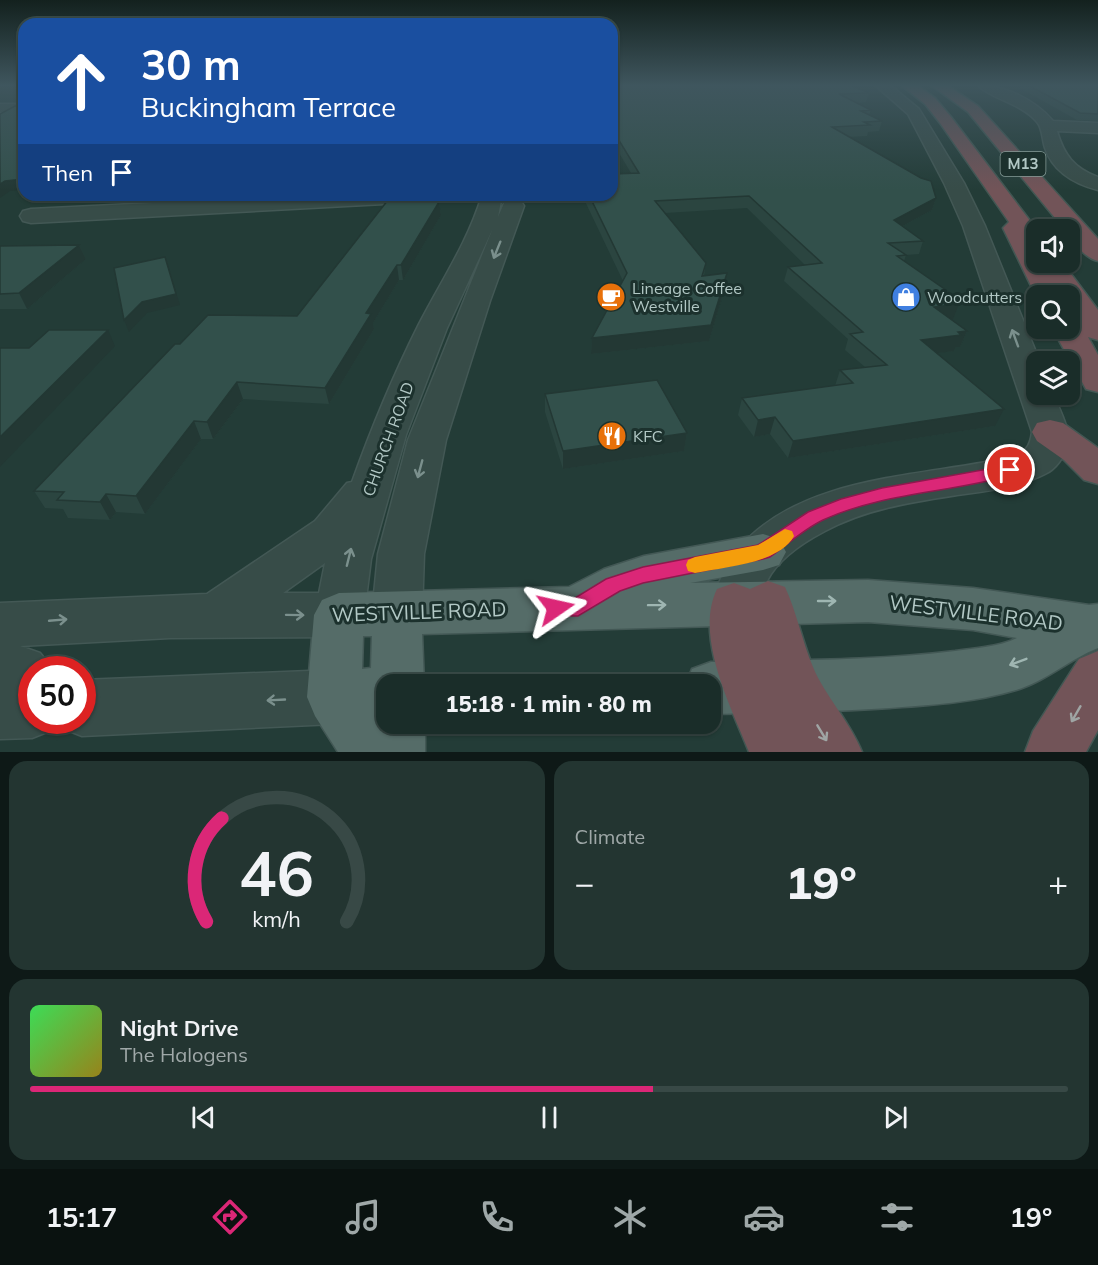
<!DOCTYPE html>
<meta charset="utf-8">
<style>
body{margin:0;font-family:Mulish,sans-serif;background:#233531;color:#f1f3f6;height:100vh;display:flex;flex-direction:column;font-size:22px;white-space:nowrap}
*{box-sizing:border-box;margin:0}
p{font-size:20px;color:#9fa8a8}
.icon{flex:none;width:33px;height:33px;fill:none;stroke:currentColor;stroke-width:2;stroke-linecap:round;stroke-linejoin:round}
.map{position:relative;height:752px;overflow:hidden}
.side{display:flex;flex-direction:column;gap:9px;padding:9px;background:#0e1917;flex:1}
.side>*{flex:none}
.top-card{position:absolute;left:18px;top:18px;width:600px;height:183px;border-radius:18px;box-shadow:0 2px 4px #0004,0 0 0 2px #384946;background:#1a4fa0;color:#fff;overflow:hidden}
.buttons{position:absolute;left:1026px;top:219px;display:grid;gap:12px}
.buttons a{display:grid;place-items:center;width:54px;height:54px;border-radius:12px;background:#1a2d29;box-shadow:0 2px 4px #0004,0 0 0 2px #384946;font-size:30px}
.speed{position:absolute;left:18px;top:656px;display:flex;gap:12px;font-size:30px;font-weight:700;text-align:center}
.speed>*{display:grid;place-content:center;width:78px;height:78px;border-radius:50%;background:#1a2d29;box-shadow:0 2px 4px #0004,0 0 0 2px #384946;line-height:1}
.speed .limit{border:9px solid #d22;background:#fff;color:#111}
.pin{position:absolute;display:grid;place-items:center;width:51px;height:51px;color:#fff;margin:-26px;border:3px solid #fff;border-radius:50%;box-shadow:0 2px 6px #0007}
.me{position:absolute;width:66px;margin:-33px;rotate:79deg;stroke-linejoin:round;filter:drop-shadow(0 0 4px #0008)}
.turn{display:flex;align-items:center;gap:21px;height:126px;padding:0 24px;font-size:27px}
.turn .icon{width:78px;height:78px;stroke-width:2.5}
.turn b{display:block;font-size:42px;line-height:51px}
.then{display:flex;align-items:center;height:57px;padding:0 24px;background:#0003;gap:12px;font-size:22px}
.big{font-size:45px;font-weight:800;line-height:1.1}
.side .tile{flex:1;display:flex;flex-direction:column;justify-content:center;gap:9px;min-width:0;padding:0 21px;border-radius:18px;background:#233531}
.side .dial{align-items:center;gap:0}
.dial svg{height:156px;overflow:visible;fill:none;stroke:#384946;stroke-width:7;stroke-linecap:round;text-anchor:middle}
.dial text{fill:#f1f3f6;stroke:none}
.song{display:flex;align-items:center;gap:18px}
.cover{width:72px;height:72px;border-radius:9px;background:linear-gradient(135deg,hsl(130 70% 55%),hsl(50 70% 35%))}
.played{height:6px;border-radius:3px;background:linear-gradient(90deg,#db2777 60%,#384946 60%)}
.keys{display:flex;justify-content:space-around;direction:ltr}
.heat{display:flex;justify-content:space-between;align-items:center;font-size:33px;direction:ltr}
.side .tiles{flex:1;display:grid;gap:9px;grid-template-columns:1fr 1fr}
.tile:last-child{grid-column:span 2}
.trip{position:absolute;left:376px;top:674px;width:345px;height:60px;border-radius:18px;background:#1a2d29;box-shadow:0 2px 4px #0004,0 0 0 2px #384946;font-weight:800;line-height:60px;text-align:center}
.menu{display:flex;height:96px;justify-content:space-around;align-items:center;background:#0a1210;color:#9fa8a8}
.menu .icon{width:42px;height:42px}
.menu .on{color:#db2777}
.menu b{font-size:27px;color:#f1f3f6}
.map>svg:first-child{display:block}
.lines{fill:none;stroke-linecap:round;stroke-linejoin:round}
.minor-casing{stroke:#435855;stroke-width:3}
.major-casing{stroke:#435855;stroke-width:3}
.highway-casing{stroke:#425753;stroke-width:3}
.minor{fill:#374c48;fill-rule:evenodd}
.major{fill:#556c68;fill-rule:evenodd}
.highway{fill:#725458;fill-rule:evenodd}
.wall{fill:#2b4540}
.shaded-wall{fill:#233834}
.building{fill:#32504b;stroke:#233834;stroke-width:1.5}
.oneway{stroke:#7b908d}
.oneway2{stroke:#9fb6b2}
.oneway3{stroke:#9fa5a4}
.route{fill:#db2777;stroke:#8e194d;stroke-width:1.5}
.slow{fill:#f59e0b}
.labels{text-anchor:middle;stroke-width:6;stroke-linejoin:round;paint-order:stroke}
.shield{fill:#1c312d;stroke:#859b97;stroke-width:1.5}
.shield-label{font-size:15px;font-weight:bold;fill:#b2c8c5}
.poi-label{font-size:16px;fill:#b2c8c5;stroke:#1c312d;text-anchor:start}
.street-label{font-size:16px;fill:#b2c8c5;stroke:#1c312d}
.near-street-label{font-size:20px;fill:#b2c8c5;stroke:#1c312d}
</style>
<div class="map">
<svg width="1098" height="752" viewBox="0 0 1098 752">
<rect width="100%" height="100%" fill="#233c37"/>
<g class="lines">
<!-- minor casing -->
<g class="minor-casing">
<path id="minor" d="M875 85H890L919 109 964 183 985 226 1040 362H1036V394H1053C1060 411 1071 429 1067 446 1064 457 1056 469 1045 474 1018 488 986 491 957 495 912 502 865 509 825 531 804 542 778 559 767 581 761 593 757 607 751 619L734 625 717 619 710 604C718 585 726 564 739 548 803 474 924 477 1011 457 1026 452 1030 447 1032 432L963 226 944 183 908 114Z
M977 85C1005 85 1035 100 1053 121L1098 123V133L1057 131C1064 155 1074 168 1098 177V190C1075 184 1053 172 1045 148 1042 140 1043 129 1037 122 1021 103 991 99 977 85Z
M0 104H24V112H0Z
M317 195H450L447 199 440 201 31 223 23 221 20 216 23 211 31 209Z
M482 195H502L498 217 505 201 513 200 521 201 524 206 490 301 446 440 424 554 422 614 414 629 397 636 380 629 372 614 378 554 408 440 493 228 447 328 406 435 371 559 364 615 356 630 339 637 170 638 20 646 40 653 53 669H32V720H56L52 730 32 738 0 739V603L207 594 315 521 347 483 352 482C371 429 393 376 418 326 440 283 468 242 482 195ZM325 563 319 593H283Z
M334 670 353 678 361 697 353 716 334 724 82 736 62 728 59 720H82V680Z"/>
</g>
<!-- major casing -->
<g class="major-casing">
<path id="major" d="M763 534 779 539 786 552 779 565 763 570 690 583 868 580 973 588 1089 605 1098 604V648C1070 659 1046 681 1016 690 976 702 932 705 890 708 830 712 771 713 711 714V684H686L692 669 711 662C792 660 874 661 955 651 975 648 999 647 1017 638L973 630 868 622 422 634 424 684H387V723H425V752H338L315 716 307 697 314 615 322 600 339 593 569 587 604 569 644 556ZM363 636H372L371 668 362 669Z"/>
</g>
<!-- highway casing -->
<g class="highway-casing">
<path id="highway" d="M901 85H917L935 98 951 117 1037 230 1036 262H1062L1098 310V340L1088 337 1098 355V392L1086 389 1052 328H1070V320L1077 321 1070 311V296H1036L1003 228 1009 222 940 123 925 104Z
M931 85H947L978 106 1098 239V261C1087 259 1070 242 1070 230H1065L968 112Z
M1050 420 1063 423 1098 448V484L1084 480 1064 460 1037 441 1032 432 1037 423Z
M768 581 785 587C797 613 802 641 813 667 825 696 849 720 862 752H749C731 707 694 636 717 589L734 583 750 589Z
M1098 651V730L1086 752H1025L1033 731 1079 659Z"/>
</g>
<!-- minor -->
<use href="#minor" class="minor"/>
<!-- major -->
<use href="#major" class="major"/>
<!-- highway -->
<use href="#highway" class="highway"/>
</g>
<!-- wall -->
<path class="wall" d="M612 85 869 93 866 102 856 103 871 110 869 115 882 121 879 131 868 132 867 136 848 137 936 198 932 210 903 226 923 241 919 254 906 255 904 261 956 297 955 300 953 319H951L967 331 960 347H956L954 351 936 353 995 426 788 458 770 434 754 437 738 415 742 398 835 386 840 370 865 367 845 350 848 339 784 281 788 267 805 265 747 208 665 213 706 263 704 276 727 273 725 288 709 341 591 354 592 338 623 281 582 195H612L631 173 612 141Z
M1014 85H1098V121L1077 120Z
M439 202 441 215 403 280H399L373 323 374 329 329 404 243 399 213 439H201L145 514 116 512 110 520 68 518 63 509 45 508 34 491 180 344 297 316Z
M79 245 86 259 27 309H0V246Z
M545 394 687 433 684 451 563 469 545 412Z"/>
<!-- shaded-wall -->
<path class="shaded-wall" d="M24 85V92L0 94V86Z
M24 179V190L10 191 0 198V184L5 181Z
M936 198 932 210 890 233 894 220Z
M439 202 441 215 403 280 401 265Z
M79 245 86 259 27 309 19 293Z
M165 257 180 305 147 313 129 332 124 320Z
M397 265 399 280 373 323 374 329 329 404 325 388 366 313Z
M727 273 725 288 709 341 591 354 592 338Z
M956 297 953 304H959L953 319 928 322 934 307 951 298Z
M108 330 115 346 0 467V437Z
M967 331 960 347H956L954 351 914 356 921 340Z
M237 382 243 399 213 439 207 422Z
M1004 409 995 426 788 458 793 441Z
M775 417 770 434 754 437 758 420Z
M194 421 201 439 145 514 136 496Z
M687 433 684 451 563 469V451Z
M106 494 116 512 110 520 100 502Z"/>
<!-- building -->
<path class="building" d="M0 85H21L0 86Z
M612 85H850L869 93 839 94 871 110 861 111 882 121 864 122 870 125 832 127 921 178 931 181 936 198 894 220 923 241 888 243 906 255 897 256 956 297 951 298 959 304 934 307 967 331 958 332 961 335 921 340 1004 409 793 441 775 417 758 420 742 398 853 383 840 370 887 365 850 334 863 332 788 267 822 263 749 196 655 201 706 263 702 276 727 273 711 325 592 338 627 273 589 195H612V174L639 173 612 129Z
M1028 85H1098V114L1080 113Z
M24 101V179L5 181 0 184V114L15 106H22L23 102Z
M388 200 439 202 401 265H397L366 313 371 314 325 388 237 382 207 422 194 421 136 496 106 494 100 502 57 500 64 492 34 491 175 344H180L208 315 297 316Z
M79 245 19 293 0 294V246Z
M165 257 176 294 142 302 124 320 114 268Z
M49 330H108L0 437V348H29Z
M657 380 687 433 563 451 545 394Z"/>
<!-- one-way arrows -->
<defs><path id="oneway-shaft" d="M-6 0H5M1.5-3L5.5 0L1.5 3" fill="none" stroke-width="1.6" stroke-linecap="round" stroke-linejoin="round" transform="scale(1.5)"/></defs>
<g class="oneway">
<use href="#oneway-shaft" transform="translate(497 250) rotate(112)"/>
<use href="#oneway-shaft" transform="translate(1015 338) rotate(-110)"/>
<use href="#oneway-shaft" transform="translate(420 469) rotate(105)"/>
<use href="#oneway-shaft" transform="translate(349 557) rotate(-76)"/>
<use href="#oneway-shaft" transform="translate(295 615) rotate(1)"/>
<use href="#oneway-shaft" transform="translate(58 620) rotate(-5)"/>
<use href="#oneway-shaft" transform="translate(276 700) rotate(177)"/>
</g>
<g class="oneway2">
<use href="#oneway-shaft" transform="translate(827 601)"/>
<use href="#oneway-shaft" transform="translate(657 605) rotate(-1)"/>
<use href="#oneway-shaft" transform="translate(1018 662) rotate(159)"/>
</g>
<g class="oneway3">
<use href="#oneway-shaft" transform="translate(1076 714) rotate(120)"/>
<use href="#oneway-shaft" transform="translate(822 733) rotate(59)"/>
</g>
<!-- sky -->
<linearGradient id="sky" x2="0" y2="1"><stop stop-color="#13211e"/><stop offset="0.45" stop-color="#3f565e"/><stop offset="1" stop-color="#3f565e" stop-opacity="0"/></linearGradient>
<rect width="1098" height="190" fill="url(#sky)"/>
<!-- route -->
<path class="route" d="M1010 465 1016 466 1019 470 1016 474C952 493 884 492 823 520 804 529 787 545 770 557L763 559 643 583 620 591 578 616H556L549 614 546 608 549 601 575 598 606 579 643 567 758 545 808 512 841 499 882 488Z"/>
<!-- slow -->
<path class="slow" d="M785 529 792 531 794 536C779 564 723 567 695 573L688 571 686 565 688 560 695 557 758 545Z"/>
<!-- icons -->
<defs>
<g id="cafe-disc" transform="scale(1.5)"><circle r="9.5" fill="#e8710a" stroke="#1c312d"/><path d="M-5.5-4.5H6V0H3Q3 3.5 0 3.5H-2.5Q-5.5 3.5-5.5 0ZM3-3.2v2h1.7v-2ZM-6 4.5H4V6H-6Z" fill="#fff"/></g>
<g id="shop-disc" transform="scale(1.5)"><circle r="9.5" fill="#3f7fe0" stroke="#1c312d"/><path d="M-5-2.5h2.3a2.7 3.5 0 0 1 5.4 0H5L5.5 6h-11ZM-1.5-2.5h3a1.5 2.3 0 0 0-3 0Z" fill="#fff"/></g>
<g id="restaurant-disc" transform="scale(1.5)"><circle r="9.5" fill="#e8710a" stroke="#1c312d"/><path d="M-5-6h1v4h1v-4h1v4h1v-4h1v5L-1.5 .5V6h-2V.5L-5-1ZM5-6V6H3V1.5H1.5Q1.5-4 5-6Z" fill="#fff"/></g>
</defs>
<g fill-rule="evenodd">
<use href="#cafe-disc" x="611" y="297"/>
<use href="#shop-disc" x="906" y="297"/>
<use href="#restaurant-disc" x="612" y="436"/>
</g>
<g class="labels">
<!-- shield labels -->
<rect class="shield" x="1000.5" y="152" width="45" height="24" rx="4.5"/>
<g class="shield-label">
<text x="1023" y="169">M13</text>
</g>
<!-- poi labels -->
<g class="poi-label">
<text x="632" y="294">Lineage Coffee<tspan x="632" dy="18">Westville</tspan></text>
<text x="927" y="303">Woodcutters</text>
<text x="633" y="442">KFC</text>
</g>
<!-- street labels -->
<g class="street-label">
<text transform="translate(388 439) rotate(-70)" y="6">CHURCH ROAD</text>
</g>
<!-- near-street labels -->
<g class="near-street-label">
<text transform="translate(419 612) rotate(-2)" y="7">WESTVILLE ROAD</text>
<text transform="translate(976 613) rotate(7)" y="7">WESTVILLE ROAD</text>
</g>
</g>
</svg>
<div class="buttons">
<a><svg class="icon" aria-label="sound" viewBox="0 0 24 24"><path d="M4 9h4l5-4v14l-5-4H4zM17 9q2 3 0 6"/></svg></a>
<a><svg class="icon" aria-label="search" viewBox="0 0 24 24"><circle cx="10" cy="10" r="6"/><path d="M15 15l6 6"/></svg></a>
<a><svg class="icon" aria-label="layers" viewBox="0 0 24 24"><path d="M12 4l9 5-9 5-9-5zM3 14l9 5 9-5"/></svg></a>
</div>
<div class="speed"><div class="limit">50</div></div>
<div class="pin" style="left:1010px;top:470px;background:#d93025"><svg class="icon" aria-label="arrive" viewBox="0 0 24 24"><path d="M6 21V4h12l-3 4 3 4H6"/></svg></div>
<svg class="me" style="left:556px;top:608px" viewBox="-20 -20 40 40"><path d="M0-17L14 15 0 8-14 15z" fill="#db2777" stroke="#fff" stroke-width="4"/></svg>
<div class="trip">15:18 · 1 min · 80 m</div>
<div class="top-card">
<div class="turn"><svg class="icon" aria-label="ahead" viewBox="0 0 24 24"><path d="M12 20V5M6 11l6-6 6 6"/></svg><div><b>30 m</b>Buckingham Terrace</div></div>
<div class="then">Then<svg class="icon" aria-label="arrive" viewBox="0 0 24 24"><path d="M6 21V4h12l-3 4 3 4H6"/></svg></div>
</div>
</div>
<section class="side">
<div class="tiles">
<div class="tile dial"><svg viewBox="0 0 100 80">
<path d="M14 69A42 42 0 1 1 86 69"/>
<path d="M14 69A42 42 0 0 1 22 16" stroke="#db2777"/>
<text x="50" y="56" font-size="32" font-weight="700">46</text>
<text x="50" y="72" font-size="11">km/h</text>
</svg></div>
<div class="tile"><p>Climate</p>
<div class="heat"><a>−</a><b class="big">19°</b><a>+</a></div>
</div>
<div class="tile">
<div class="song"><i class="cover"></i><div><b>Night Drive</b><p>The Halogens</p></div></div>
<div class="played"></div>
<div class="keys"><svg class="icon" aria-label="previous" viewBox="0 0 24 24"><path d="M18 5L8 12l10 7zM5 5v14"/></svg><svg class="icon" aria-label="pause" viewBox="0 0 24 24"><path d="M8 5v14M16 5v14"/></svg><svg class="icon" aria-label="next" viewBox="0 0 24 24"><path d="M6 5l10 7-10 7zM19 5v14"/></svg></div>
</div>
</div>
</section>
<nav class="menu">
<b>15:17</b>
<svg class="icon on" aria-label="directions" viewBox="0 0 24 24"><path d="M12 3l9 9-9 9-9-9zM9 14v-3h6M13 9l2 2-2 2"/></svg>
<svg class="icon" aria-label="music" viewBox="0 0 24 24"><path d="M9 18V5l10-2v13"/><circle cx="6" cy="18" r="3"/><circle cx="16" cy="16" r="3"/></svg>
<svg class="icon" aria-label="phone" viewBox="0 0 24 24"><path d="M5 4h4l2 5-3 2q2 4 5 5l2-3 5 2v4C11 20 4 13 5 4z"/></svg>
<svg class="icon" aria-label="climate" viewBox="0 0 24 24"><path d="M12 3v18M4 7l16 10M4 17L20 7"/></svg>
<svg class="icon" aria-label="car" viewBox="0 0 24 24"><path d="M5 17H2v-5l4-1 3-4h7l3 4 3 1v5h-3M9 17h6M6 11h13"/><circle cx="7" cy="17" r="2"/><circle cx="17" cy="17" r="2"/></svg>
<svg class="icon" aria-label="filters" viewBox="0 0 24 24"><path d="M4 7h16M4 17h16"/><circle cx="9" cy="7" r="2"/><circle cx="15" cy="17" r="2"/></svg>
<b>19°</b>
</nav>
